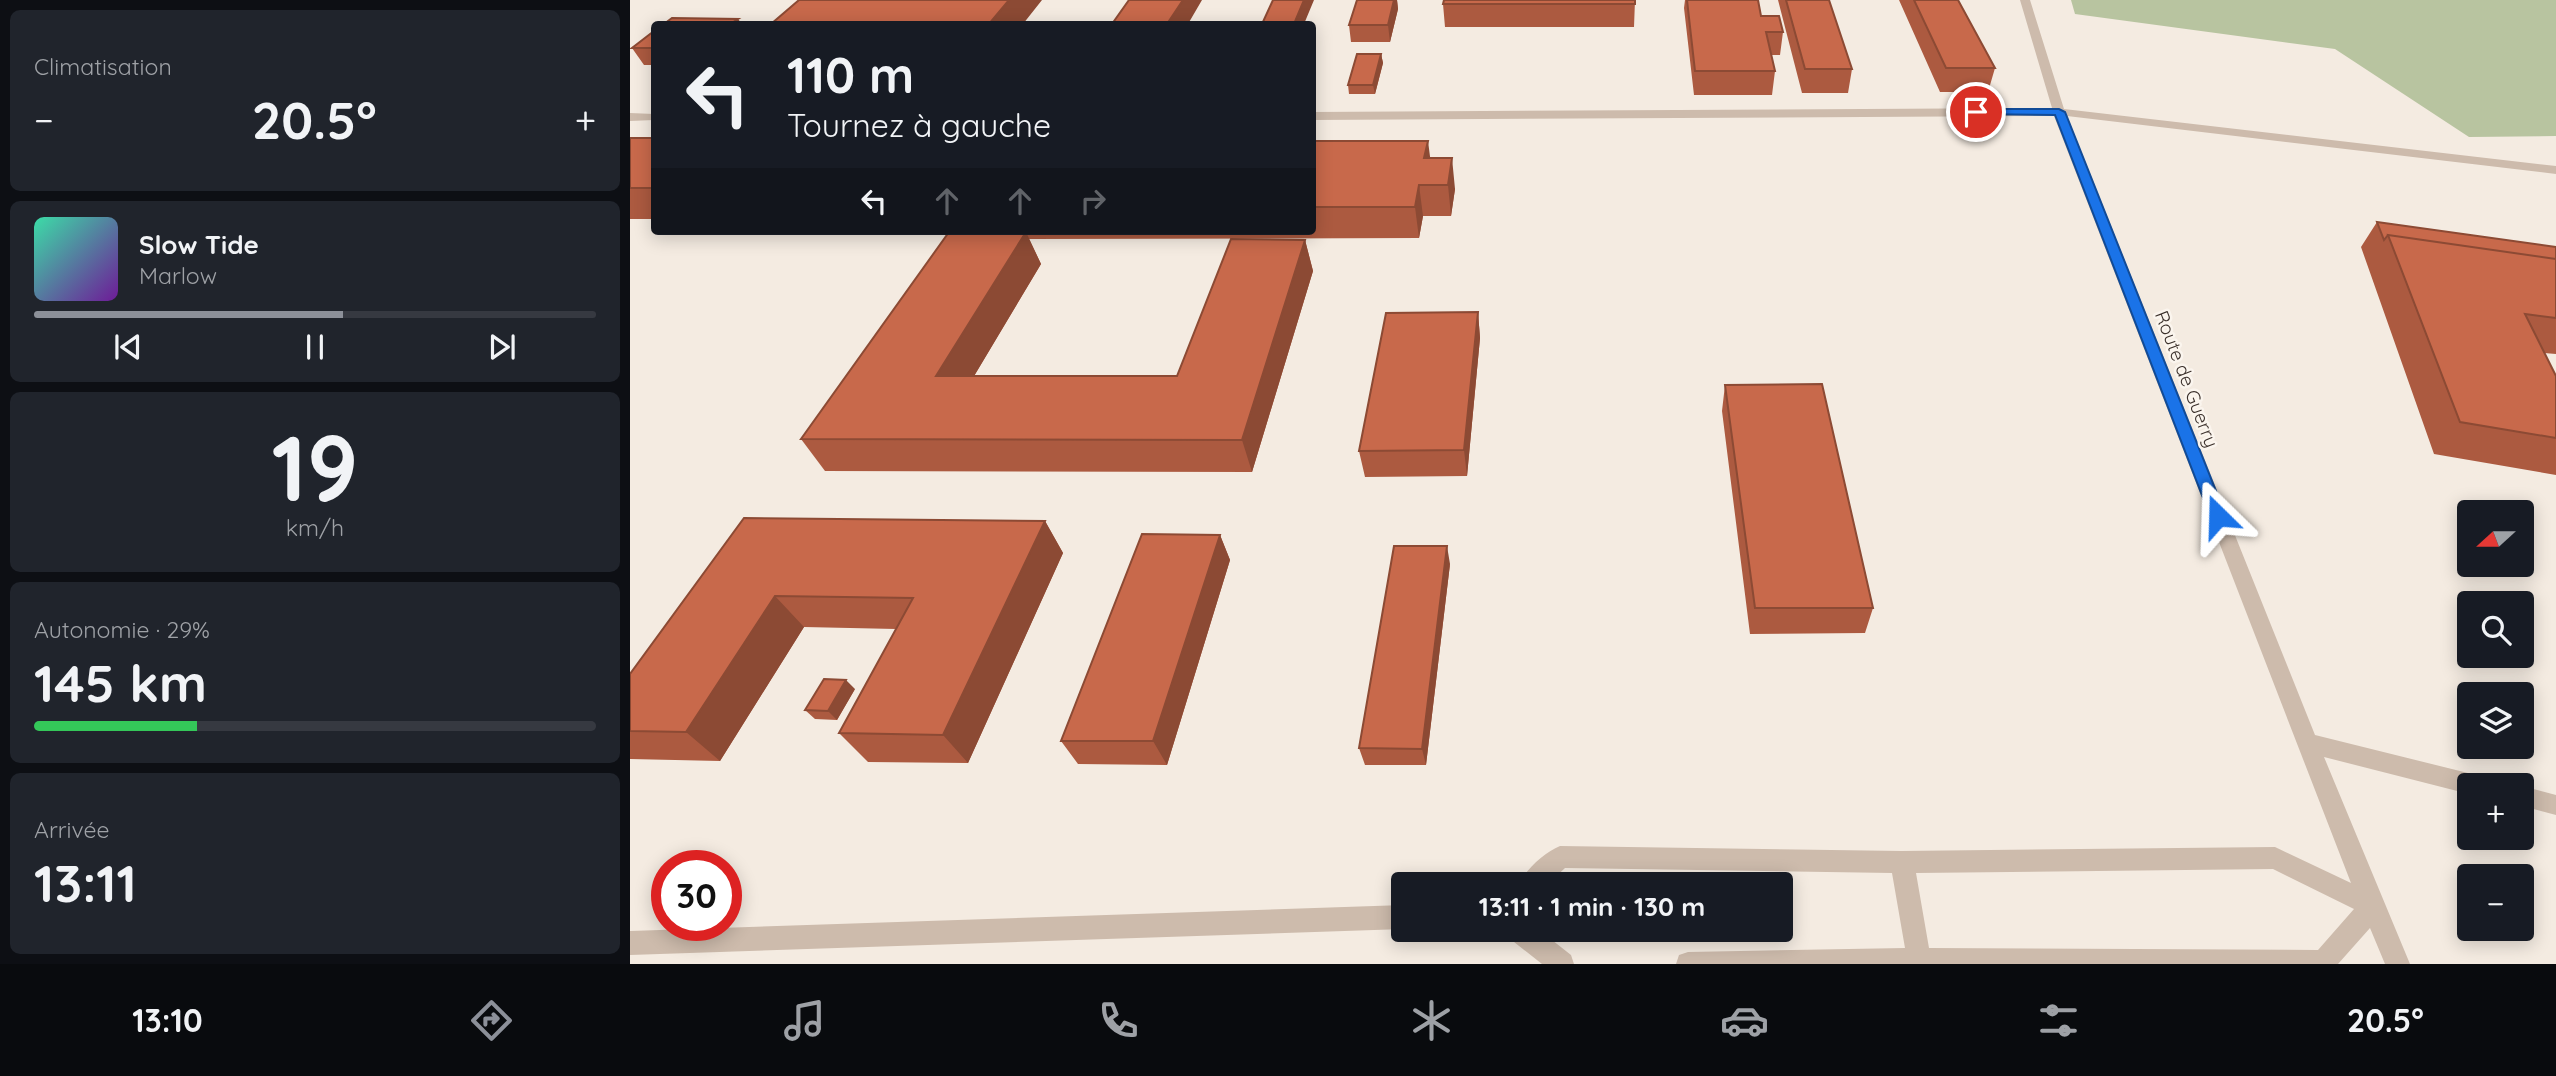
<!DOCTYPE html>
<html lang="fr">
<meta charset="utf-8">
<style>
body{margin:0;font-family:Quicksand,sans-serif;background:#20242c;color:#f1f3f6;height:100vh;display:flex;flex-direction:column;font-size:26px;white-space:nowrap}
*{box-sizing:border-box;margin:0}
p{font-size:23px;color:#9ea1a6}
.icon{flex:none;width:38px;height:38px;fill:none;stroke:currentColor;stroke-width:2;stroke-linecap:round;stroke-linejoin:round}
.map{position:relative;flex:1;overflow:hidden}
.panel{display:flex;flex-direction:column;gap:10px;padding:10px;background:#0d0f14;width:630px}
.panel>*{flex:none}
.banner{position:absolute;left:21px;top:21px;width:665px;height:214px;border-radius:7px;box-shadow:0 4px 18px #0003;background:#171b24;color:#f1f3f6;overflow:hidden}
.needle{width:46px;rotate:249deg}
.fabs{position:absolute;left:1827px;top:500px;display:grid;gap:14px}
.fabs a{display:grid;place-items:center;width:77px;height:77px;border-radius:7px;background:#171b24;box-shadow:0 4px 18px #0003;font-size:35px}
.speed{position:absolute;left:21px;top:850px;display:flex;gap:14px;font-size:35px;font-weight:700;text-align:center}
.speed>*{display:grid;place-content:center;width:91px;height:91px;border-radius:50%;background:#171b24;box-shadow:0 4px 18px #0003;line-height:1}
.speed .limit{border:10px solid #d22;background:#fff;color:#111}
.pin{position:absolute;display:grid;place-items:center;width:60px;height:60px;color:#fff;margin:-30px;border:4px solid #fff;border-radius:50%;box-shadow:0 2px 7px #0007}
.me{position:absolute;width:77px;margin:-38px;rotate:338deg;stroke-linejoin:round;filter:drop-shadow(0 0 5px #0008)}
.turn{display:flex;align-items:center;gap:24px;height:147px;padding:0 21px;font-size:32px}
.turn .icon{width:91px;height:91px;stroke-width:2.5}
.turn b{display:block;font-size:49px;line-height:60px}
.lanes{display:flex;align-items:center;height:66px;padding:0 21px;background:#0003;justify-content:center;gap:35px;direction:ltr}
.lanes .off{opacity:.35}
.big{font-size:52px;font-weight:700;line-height:1.1}
.panel .card{flex:1;display:flex;flex-direction:column;justify-content:center;gap:10px;min-width:0;padding:0 24px;border-radius:10px;background:#20242c}
.panel .dial{align-items:center;gap:0}
.dial b{font-size:91px;line-height:1}
.song{display:flex;align-items:center;gap:21px}
.cover{width:84px;height:84px;border-radius:10px;background:linear-gradient(135deg,hsl(160 70% 55%),hsl(280 70% 35%))}
.played{height:7px;border-radius:4px;background:linear-gradient(90deg,#8c9099 55%,#363941 55%)}
.keys{display:flex;justify-content:space-around;direction:ltr}
.heat{display:flex;justify-content:space-between;align-items:center;font-size:38px;direction:ltr}
.charge{height:10px;border-radius:5px;background:linear-gradient(90deg,#34c759 29%,#363941 0)}
.trip{position:absolute;left:761px;top:872px;width:402px;height:70px;border-radius:7px;background:#171b24;box-shadow:0 4px 18px #0003;font-weight:700;line-height:70px;text-align:center}
.dock{display:flex;height:112px;justify-content:space-around;align-items:center;background:#090b0e;color:#9ea1a6}
.dock .icon{width:49px;height:49px}
.dock .active{color:#8c9099}
.dock b{font-size:32px;color:#f1f3f6}
main{display:flex;flex:1;min-height:0}
.map>svg:first-child{display:block}
.green{fill:#b8c4a0}
.lines{fill:none;stroke-linecap:round;stroke-linejoin:round}
.minor{fill:#cdbbac;fill-rule:evenodd}
.wall{fill:#ac5a40}
.shaded-wall{fill:#8c4a34}
.building{fill:#c8694b;stroke:#8c4a34;stroke-width:2}
.route{fill:#1a73e8;stroke:#114b97;stroke-width:2}
.labels{text-anchor:middle;stroke-width:5;stroke-linejoin:round;paint-order:stroke}
.street-label{font-size:19px;fill:#3b302b;stroke:#fbf5ee}
</style>
<main>
<section class="panel">
<div class="card"><p>Climatisation</p>
<div class="heat"><a>−</a><b class="big">20.5°</b><a>+</a></div>
</div>
<div class="card">
<div class="song"><i class="cover"></i><div><b>Slow Tide</b><p>Marlow</p></div></div>
<div class="played"></div>
<div class="keys"><svg class="icon" aria-label="previous" viewBox="0 0 24 24"><path d="M18 5L8 12l10 7zM5 5v14"/></svg><svg class="icon" aria-label="pause" viewBox="0 0 24 24"><path d="M8 5v14M16 5v14"/></svg><svg class="icon" aria-label="next" viewBox="0 0 24 24"><path d="M6 5l10 7-10 7zM19 5v14"/></svg></div>
</div>
<div class="card dial"><b>19</b><p>km/h</p></div>
<div class="card"><p>Autonomie · 29%</p><b class="big">145 km</b><div class="charge"></div></div>
<div class="card"><p>Arrivée</p><b class="big">13:11</b></div>
</section>
<div class="map">
<svg width="1926" height="964" viewBox="0 0 1926 964">
<rect width="100%" height="100%" fill="#f4ebe1"/>
<!-- green -->
<path class="green" d="M1441 0H1926V136L1839 137 1705 49 1445 14Z"/>
<g class="lines">
<!-- minor -->
<path class="minor" d="M1390 0H1400L1434 109 1926 166V174L1437 116 1685 735 1850 776 1858 779 1861 786H1839V794L1694 757 1780 964H1755L1740 928 1708 964H1046L1049 955 1058 952 1275 948 1262 873 935 868 918 884H889C896 869 915 852 930 846L1272 851 1645 847 1721 883 1424 116 682 120V112L1422 108ZM1643 869 1724 909 1688 950 1299 948 1286 873Z
M0 113 24 114V120L0 121Z
M1892 786 1926 795V815L1892 806Z
M774 905V929L0 955V931Z
M876 929H908L941 955 944 964H912L879 938Z"/>
</g>
<!-- wall -->
<path class="wall" d="M727 0H767L768 9 760 42H721L719 25Z
M1005 0 1004 27H815L813 4Z
M1055 0H1128L1131 16 1153 32 1150 55H1141L1145 71 1142 95H1064L1054 8Z
M1148 0H1199L1222 69 1218 93H1172Z
M1269 0H1328L1365 68 1358 92H1310Z
M24 31V65H14L2 48Z
M751 54 753 63 745 94H719L718 85Z
M0 138H24V219H0Z
M682 141 800 158 825 189 821 216H793L789 238 399 239 411 264 344 376H547L675 240 683 271 622 472 195 471 171 439 336 232V231H682Z
M1747 222 1926 247V354L1914 353 1926 376V475L1804 454 1731 247Z
M848 312 850 338 837 476 735 477 729 451Z
M1095 385 1243 608 1235 633 1120 634 1092 411Z
M114 518 415 521 433 553 338 763 238 762 209 733 266 629 174 627 90 761 0 759V674Z
M590 535 600 560 537 765 448 764 431 741Z
M820 564 796 765H735L729 748Z
M225 689 207 720 185 719 175 710Z"/>
<!-- shaded-wall -->
<path class="shaded-wall" d="M379 0H412L393 24H359Z
M553 0H572L558 24H537Z
M674 0H684L674 24H664Z
M764 0H767L768 9 760 42 758 25Z
M108 19 112 24H100Z
M751 54 753 63 745 94 743 85Z
M798 141 802 172 794 158Z
M822 158 825 189 821 216 818 185Z
M789 185 793 216 789 238 785 207Z
M396 232 411 264 325 408 306 376Z
M675 240 683 271 622 472 612 440Z
M848 312 850 338 837 476 834 450Z
M415 521 433 553 338 763 313 735Z
M590 535 600 560 537 765 523 741Z
M817 546 820 564 796 765 792 749Z
M145 596 174 627 90 761 56 732Z
M216 680 225 689 207 720 198 711Z"/>
<!-- building -->
<path class="building" d="M169 0H379L359 24H141Z
M499 0H553L537 24H482Z
M643 0H674L664 24H632Z
M727 0H764L758 25H719Z
M814 0H1005V4H813Z
M1057 0H1128L1131 16H1149L1153 32H1136L1145 71H1065Z
M1156 0H1199L1222 69H1175Z
M1284 0H1328L1365 68H1316Z
M42 18 108 19 100 24H34Z
M24 31V48H2Z
M727 54H751L743 85H718Z
M0 138H24V188H0Z
M682 141H798L794 158H822L818 185H789L785 207H682Z
M1747 222 1926 247V259L1758 235 1754 240Z
M319 232H396L306 376H547L601 239 675 240 612 440 171 439Z
M1758 235 1926 259V318L1895 314 1926 376V438L1830 422Z
M848 312 834 450 729 451 756 313Z
M1192 384 1243 608H1125L1095 385Z
M114 518 415 521 313 735 209 733 283 598 145 596 56 732 0 731V674Z
M512 534 590 535 523 741H431Z
M764 546H817L792 749 729 748Z
M194 679 216 680 198 711 175 710Z"/>
<!-- route -->
<path class="route" d="M1346 109H1429L1435 112 1596 516 1594 520 1588 522 1580 516 1425 115 1342 114V110Z"/>
<g class="labels">
<!-- street labels -->
<g class="street-label">
<text transform="translate(1557 379) rotate(69)" y="7">Route de Guerry</text>
</g>
</g>
</svg>
<div class="fabs">
<a><svg class="needle" viewBox="-14 -14 28 28"><path d="M0-13l5 13h-10z" fill="#e53935"/><path d="M0 13l5-13h-10z" fill="#9ea1a6"/></svg></a>
<a><svg class="icon" aria-label="search" viewBox="0 0 24 24"><circle cx="10" cy="10" r="6"/><path d="M15 15l6 6"/></svg></a>
<a><svg class="icon" aria-label="layers" viewBox="0 0 24 24"><path d="M12 4l9 5-9 5-9-5zM3 14l9 5 9-5"/></svg></a>
<a>+</a>
<a>−</a>
</div>
<div class="speed"><div class="limit">30</div></div>
<div class="pin" style="left:1346px;top:112px;background:#d93025"><svg class="icon" aria-label="arrive" viewBox="0 0 24 24"><path d="M6 21V4h12l-3 4 3 4H6"/></svg></div>
<svg class="me" style="left:1588px;top:516px" viewBox="-20 -20 40 40"><path d="M0-17L14 15 0 8-14 15z" fill="#1a73e8" stroke="#fff" stroke-width="4"/></svg>
<div class="trip">13:11 · 1 min · 130 m</div>
<div class="banner">
<div class="turn"><svg class="icon" aria-label="left" viewBox="0 0 24 24"><path d="M17 20v-9H6M10 6l-5 5 5 5"/></svg><div><b>110 m</b>Tournez à gauche</div></div>
<div class="lanes"><svg class="icon" aria-label="left" viewBox="0 0 24 24"><path d="M17 20v-9H6M10 6l-5 5 5 5"/></svg><svg class="icon off" aria-label="ahead" viewBox="0 0 24 24"><path d="M12 20V5M6 11l6-6 6 6"/></svg><svg class="icon off" aria-label="ahead" viewBox="0 0 24 24"><path d="M12 20V5M6 11l6-6 6 6"/></svg><svg class="icon off" aria-label="right" viewBox="0 0 24 24"><path d="M7 20v-9h11M14 6l5 5-5 5"/></svg></div>
</div>
</div>
</main>
<nav class="dock">
<b>13:10</b>
<svg class="icon active" aria-label="directions" viewBox="0 0 24 24"><path d="M12 3l9 9-9 9-9-9zM9 14v-3h6M13 9l2 2-2 2"/></svg>
<svg class="icon" aria-label="music" viewBox="0 0 24 24"><path d="M9 18V5l10-2v13"/><circle cx="6" cy="18" r="3"/><circle cx="16" cy="16" r="3"/></svg>
<svg class="icon" aria-label="phone" viewBox="0 0 24 24"><path d="M5 4h4l2 5-3 2q2 4 5 5l2-3 5 2v4C11 20 4 13 5 4z"/></svg>
<svg class="icon" aria-label="climate" viewBox="0 0 24 24"><path d="M12 3v18M4 7l16 10M4 17L20 7"/></svg>
<svg class="icon" aria-label="car" viewBox="0 0 24 24"><path d="M5 17H2v-5l4-1 3-4h7l3 4 3 1v5h-3M9 17h6M6 11h13"/><circle cx="7" cy="17" r="2"/><circle cx="17" cy="17" r="2"/></svg>
<svg class="icon" aria-label="filters" viewBox="0 0 24 24"><path d="M4 7h16M4 17h16"/><circle cx="9" cy="7" r="2"/><circle cx="15" cy="17" r="2"/></svg>
<b>20.5°</b>
</nav>
